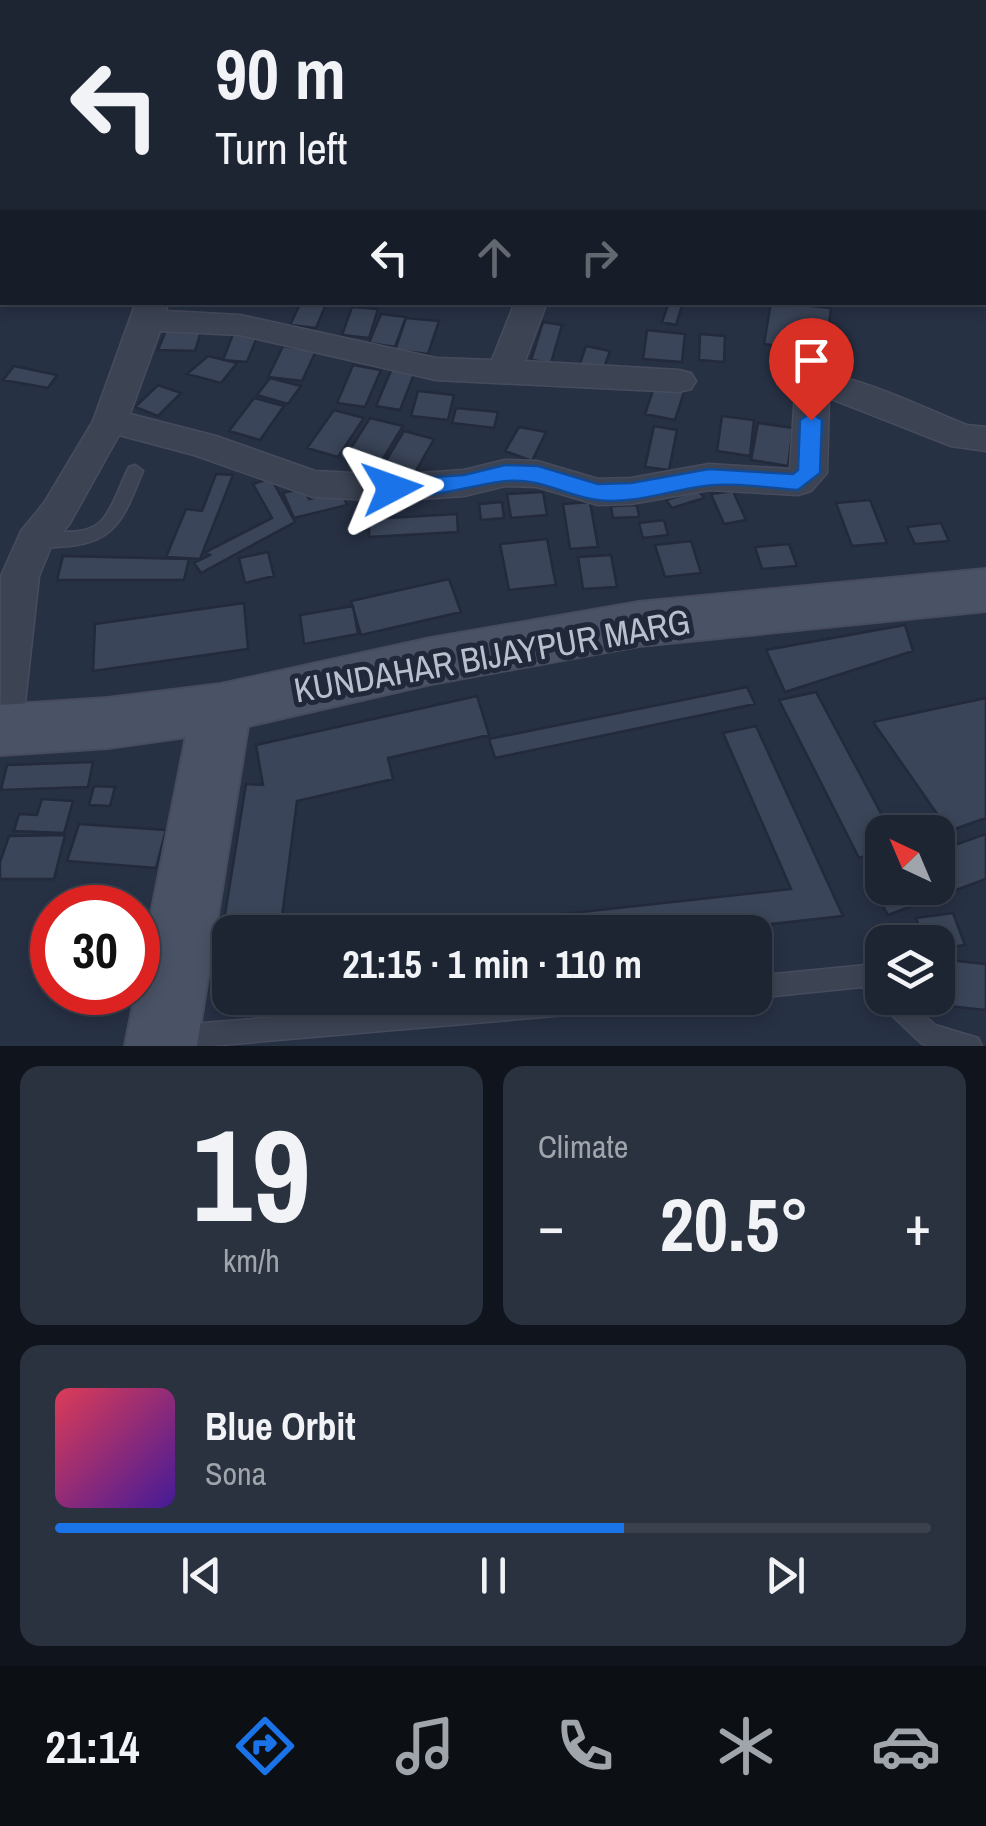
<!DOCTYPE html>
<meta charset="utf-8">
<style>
body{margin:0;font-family:"Archivo Narrow",sans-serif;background:#2a313f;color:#f1f3f6;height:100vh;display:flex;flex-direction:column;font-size:38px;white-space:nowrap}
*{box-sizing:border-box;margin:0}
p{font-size:32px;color:#a0a5ac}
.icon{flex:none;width:55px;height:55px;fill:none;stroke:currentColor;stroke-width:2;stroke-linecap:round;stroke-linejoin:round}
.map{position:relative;height:1046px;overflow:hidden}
.panel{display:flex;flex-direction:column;gap:20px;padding:20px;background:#10141c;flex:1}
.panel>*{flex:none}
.guide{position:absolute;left:0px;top:0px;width:988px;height:305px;box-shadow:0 5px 15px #0003,0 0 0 2px #3b424e;background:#1d2533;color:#f1f3f6;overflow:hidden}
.needle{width:65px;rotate:316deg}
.controls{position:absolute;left:865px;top:815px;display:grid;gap:20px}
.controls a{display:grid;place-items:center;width:90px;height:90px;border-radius:20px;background:#1d2533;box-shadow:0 5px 15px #0003,0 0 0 2px #3b424e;font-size:50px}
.speed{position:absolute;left:30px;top:885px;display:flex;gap:20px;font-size:50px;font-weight:700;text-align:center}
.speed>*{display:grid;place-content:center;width:130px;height:130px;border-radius:50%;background:#1d2533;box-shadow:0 5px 15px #0003,0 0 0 2px #3b424e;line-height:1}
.speed .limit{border:15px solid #d22;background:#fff;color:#111}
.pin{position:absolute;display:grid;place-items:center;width:85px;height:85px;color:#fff;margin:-102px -42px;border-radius:50% 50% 50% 0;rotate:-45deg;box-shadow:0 0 10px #0007}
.pin .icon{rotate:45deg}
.me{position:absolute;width:110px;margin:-55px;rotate:86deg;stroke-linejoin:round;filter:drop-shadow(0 0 8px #0008)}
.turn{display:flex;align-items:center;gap:35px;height:210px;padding:0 50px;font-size:45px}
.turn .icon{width:130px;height:130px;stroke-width:2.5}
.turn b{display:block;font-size:70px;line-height:85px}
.lanes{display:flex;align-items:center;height:95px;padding:0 50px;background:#0003;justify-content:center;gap:50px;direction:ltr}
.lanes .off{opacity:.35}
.big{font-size:75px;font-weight:800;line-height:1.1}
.panel .card{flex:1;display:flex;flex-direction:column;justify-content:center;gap:15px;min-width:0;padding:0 35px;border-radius:20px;background:#2a313f}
.panel .dial{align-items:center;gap:0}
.dial b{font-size:130px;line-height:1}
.song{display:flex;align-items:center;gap:30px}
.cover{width:120px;height:120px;border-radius:15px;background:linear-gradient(135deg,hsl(350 70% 55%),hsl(260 70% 35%))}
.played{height:10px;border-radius:5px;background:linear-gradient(90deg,#1a73e8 65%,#3b424e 65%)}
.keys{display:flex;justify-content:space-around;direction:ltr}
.heat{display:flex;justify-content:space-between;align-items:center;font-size:55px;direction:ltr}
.panel .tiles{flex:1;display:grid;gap:20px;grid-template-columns:1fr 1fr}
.card:last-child{grid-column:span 2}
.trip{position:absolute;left:212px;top:915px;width:560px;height:100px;border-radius:20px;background:#1d2533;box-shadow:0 5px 15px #0003,0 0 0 2px #3b424e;font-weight:800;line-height:100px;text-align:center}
.dock{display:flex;height:160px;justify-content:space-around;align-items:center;background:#0c0f14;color:#a0a5ac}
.dock .icon{width:70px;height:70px}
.dock .active{color:#1a73e8}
.dock b{font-size:45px;color:#f1f3f6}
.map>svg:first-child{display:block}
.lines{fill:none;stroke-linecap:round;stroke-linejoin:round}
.canal{fill:#1a2742;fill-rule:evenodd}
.building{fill:#3a4559;stroke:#222a3b;stroke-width:2.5}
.lane-casing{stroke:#464c5d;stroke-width:3}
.street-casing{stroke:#464c5d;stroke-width:3}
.secondary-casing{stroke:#464c5d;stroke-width:4}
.lane{fill:#3c4353;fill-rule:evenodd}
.street{fill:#3c4353;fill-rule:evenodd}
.secondary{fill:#4a5266;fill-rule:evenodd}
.route{fill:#1a73e8;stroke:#114b97;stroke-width:2.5}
.labels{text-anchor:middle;stroke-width:10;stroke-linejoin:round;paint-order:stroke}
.street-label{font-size:35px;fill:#b9bfcd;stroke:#202839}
</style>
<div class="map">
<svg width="986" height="1046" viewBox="0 0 986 1046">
<rect width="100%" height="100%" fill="#273144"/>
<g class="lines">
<!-- canal -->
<path class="canal" d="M471 0H502L504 2H472Z
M985 219H986V236H985Z"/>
</g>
<!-- building -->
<path class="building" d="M301 302H327L316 328 290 325Z
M669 302H683L676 325 662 322Z
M771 302 831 308 826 352 764 344Z
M352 307 378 309 369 338 342 335Z
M381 314 406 317 395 347 369 343Z
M406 318 439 321 428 354 395 350Z
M543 322 562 325 551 363 531 360Z
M168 325 202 328 195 351 158 350Z
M235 329 259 332 247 362 223 360Z
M647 330 685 334 682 362 643 359Z
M700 334 725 336 724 362 699 360Z
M283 346 316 351 302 381 268 377Z
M586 346 610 351 602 373 578 369Z
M208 356 237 363 221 383 187 374Z
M353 365 381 370 365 407 337 403Z
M14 366 57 375 48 388 3 380Z
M392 368 415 372 400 410 376 406Z
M270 378 301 386 288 404 257 395Z
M158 385 181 393 158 416 135 407Z
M654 387 684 392 675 420 645 414Z
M418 391 454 395 448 420 411 416Z
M254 398 284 406 260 440 229 431Z
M456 408 498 412 494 428 452 423Z
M334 410 364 418 338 457 307 448Z
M722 416 754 420 750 456 717 451Z
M370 418 403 426 381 462 347 454Z
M758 423 793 428 788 466 751 460Z
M654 426 677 430 669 470 645 467Z
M519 427 546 432 532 461 505 451Z
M404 431 434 439 413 476 382 467Z
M216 474 233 475 200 559 166 557 186 509 202 511Z
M271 478 295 522 201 573 194 563 210 555 206 552 272 518 253 484Z
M304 488 309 499 341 491 347 505 294 518 283 493Z
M698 490 704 498 672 508 666 500Z
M733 491 746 520 724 524 711 494Z
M543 492 547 515 511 518 507 494Z
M870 500 887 543 852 546 836 503Z
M502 502 504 518 481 520 479 504Z
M590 502 598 547 570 549 563 504Z
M637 505 639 517 613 518 611 506Z
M457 514 458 532 369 537V519Z
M664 520 668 535 643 538 639 523Z
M941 523 949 541 915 544 907 527Z
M547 539 556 585 509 590 500 544Z
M691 541 701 573 665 577 655 545Z
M789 544 797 566 762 569 755 547Z
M268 552 274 576 245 583 239 558Z
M611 555 617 587 583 589 578 557Z
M63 556 189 559 184 580H57Z
M449 579 461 612 361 635 351 601Z
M244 603 248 649 93 671 95 624Z
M353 606 358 634 304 644 300 615Z
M905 625 913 651 785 692 766 650Z
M747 687 755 704 495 758 489 739Z
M816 692 891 832H882V851L859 858 779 700Z
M477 696 489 735 388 758 393 779 297 801 280 932H230V995H212L246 784 263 785 256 745Z
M986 698V818L949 831 873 722Z
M756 726 843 916 701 932H398L791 889 723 733Z
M93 762 88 787 1 790 7 765Z
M94 786 115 787 110 806 89 805Z
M42 799 73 801 64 833 14 831 19 814 37 815Z
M79 824 166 830 156 868 67 861Z
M986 834V879L888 915 865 877 882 871V888H938V851Z
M65 835 54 879H0V862L9 836Z
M953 913 965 945 938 949V942H925L916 918Z
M938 959 986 964V1010L938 1005Z"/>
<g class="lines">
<!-- lane casing -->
<g class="lane-casing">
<path id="lane" d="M985 55H986V63H985Z
M135 465 143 471C126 511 119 542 69 546 56 547 42 549 29 546L26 541C45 522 83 543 103 519 115 504 120 484 129 467Z
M866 965 882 977V998H905L935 1025 978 1038 982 1046H928L921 1043 862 987 755 998H754L755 976Z
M509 998H648L644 1006 636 1009 209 1046H173L167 1037 171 1029 179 1025Z"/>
</g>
<!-- street casing -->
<g class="street-casing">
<path id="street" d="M579 0H607L608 2H581Z
M740 0H768L769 2H742Z
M985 232H986V250H985Z
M136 302H168L166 311 240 315 436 358 492 360 515 302H547L525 361 679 370 691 373 696 381 691 389 679 392 436 380 240 335 160 331 130 414 216 436 315 471 391 475 464 470 505 460 537 461 598 479 631 478 709 464 790 469 795 393C802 381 813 376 827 376 860 376 933 412 967 425L986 427V451L951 446 829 398 827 473 811 491 798 495 709 490 631 504 598 505 537 487 505 486 464 496 391 501 313 497 194 455 119 435 70 523 51 547 39 576 22 730 16 743 1 748V576L21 531 44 503 93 421Z"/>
</g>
<!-- secondary casing -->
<g class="secondary-casing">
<path id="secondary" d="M986 569V611L639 646 431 684 248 726 197 1046H125L186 737 108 748 0 755V705L108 698 221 684 431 638 639 602Z"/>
</g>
<!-- lane -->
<use href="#lane" class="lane"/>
<!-- street -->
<use href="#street" class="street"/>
<!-- secondary -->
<use href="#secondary" class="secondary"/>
</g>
<!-- route -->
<path class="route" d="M811 413 822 420 820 473 798 490C768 488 734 482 705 486 670 490 633 505 597 500 566 496 541 478 507 481 482 482 397 510 380 488L392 480 464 475 505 465 538 466 598 484 631 483 709 469 793 474 798 470 800 420Z"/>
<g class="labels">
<!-- street labels -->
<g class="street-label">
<text transform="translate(492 656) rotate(-10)" y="12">KUNDAHAR BIJAYPUR MARG</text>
</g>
</g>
</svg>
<div class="controls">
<a><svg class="needle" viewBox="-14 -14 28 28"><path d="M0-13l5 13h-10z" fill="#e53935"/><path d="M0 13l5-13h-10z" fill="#a0a5ac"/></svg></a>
<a><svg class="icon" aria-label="layers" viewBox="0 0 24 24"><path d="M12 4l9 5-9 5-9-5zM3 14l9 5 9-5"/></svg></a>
</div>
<div class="speed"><div class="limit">30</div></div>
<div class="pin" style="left:811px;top:420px;background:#d93025"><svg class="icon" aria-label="arrive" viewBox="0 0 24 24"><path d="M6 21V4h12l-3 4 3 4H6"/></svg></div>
<svg class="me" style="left:392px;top:488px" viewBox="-20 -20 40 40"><path d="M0-17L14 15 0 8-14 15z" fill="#1a73e8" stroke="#fff" stroke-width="4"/></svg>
<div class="trip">21:15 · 1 min · 110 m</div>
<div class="guide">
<div class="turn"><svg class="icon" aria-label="left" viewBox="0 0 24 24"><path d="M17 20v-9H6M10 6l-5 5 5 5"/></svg><div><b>90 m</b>Turn left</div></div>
<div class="lanes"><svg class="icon" aria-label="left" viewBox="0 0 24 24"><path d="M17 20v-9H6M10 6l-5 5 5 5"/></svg><svg class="icon off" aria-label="ahead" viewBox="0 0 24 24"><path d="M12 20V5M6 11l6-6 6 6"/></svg><svg class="icon off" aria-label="right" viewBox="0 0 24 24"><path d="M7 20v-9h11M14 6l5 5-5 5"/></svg></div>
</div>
</div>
<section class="panel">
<div class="tiles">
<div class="card dial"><b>19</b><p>km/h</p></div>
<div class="card"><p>Climate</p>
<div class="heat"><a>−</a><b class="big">20.5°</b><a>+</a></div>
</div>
<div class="card">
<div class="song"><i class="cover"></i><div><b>Blue Orbit</b><p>Sona</p></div></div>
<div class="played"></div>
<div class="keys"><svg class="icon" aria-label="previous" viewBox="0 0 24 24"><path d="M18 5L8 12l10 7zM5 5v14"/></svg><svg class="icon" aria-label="pause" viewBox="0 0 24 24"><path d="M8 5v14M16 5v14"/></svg><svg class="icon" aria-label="next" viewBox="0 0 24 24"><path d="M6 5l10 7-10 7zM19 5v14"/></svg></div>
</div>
</div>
</section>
<nav class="dock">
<b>21:14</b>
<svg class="icon active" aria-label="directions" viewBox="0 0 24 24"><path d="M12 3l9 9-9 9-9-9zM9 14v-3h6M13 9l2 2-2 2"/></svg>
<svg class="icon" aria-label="music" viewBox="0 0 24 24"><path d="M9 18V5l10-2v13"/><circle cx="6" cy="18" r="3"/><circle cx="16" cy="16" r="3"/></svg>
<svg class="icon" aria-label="phone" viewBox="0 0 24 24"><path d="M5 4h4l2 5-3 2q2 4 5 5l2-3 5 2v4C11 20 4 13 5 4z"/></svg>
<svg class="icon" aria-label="climate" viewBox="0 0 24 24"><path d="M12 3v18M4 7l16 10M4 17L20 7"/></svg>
<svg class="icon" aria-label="car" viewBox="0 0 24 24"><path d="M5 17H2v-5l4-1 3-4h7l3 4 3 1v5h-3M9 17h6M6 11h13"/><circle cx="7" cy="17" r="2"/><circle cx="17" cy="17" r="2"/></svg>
</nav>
